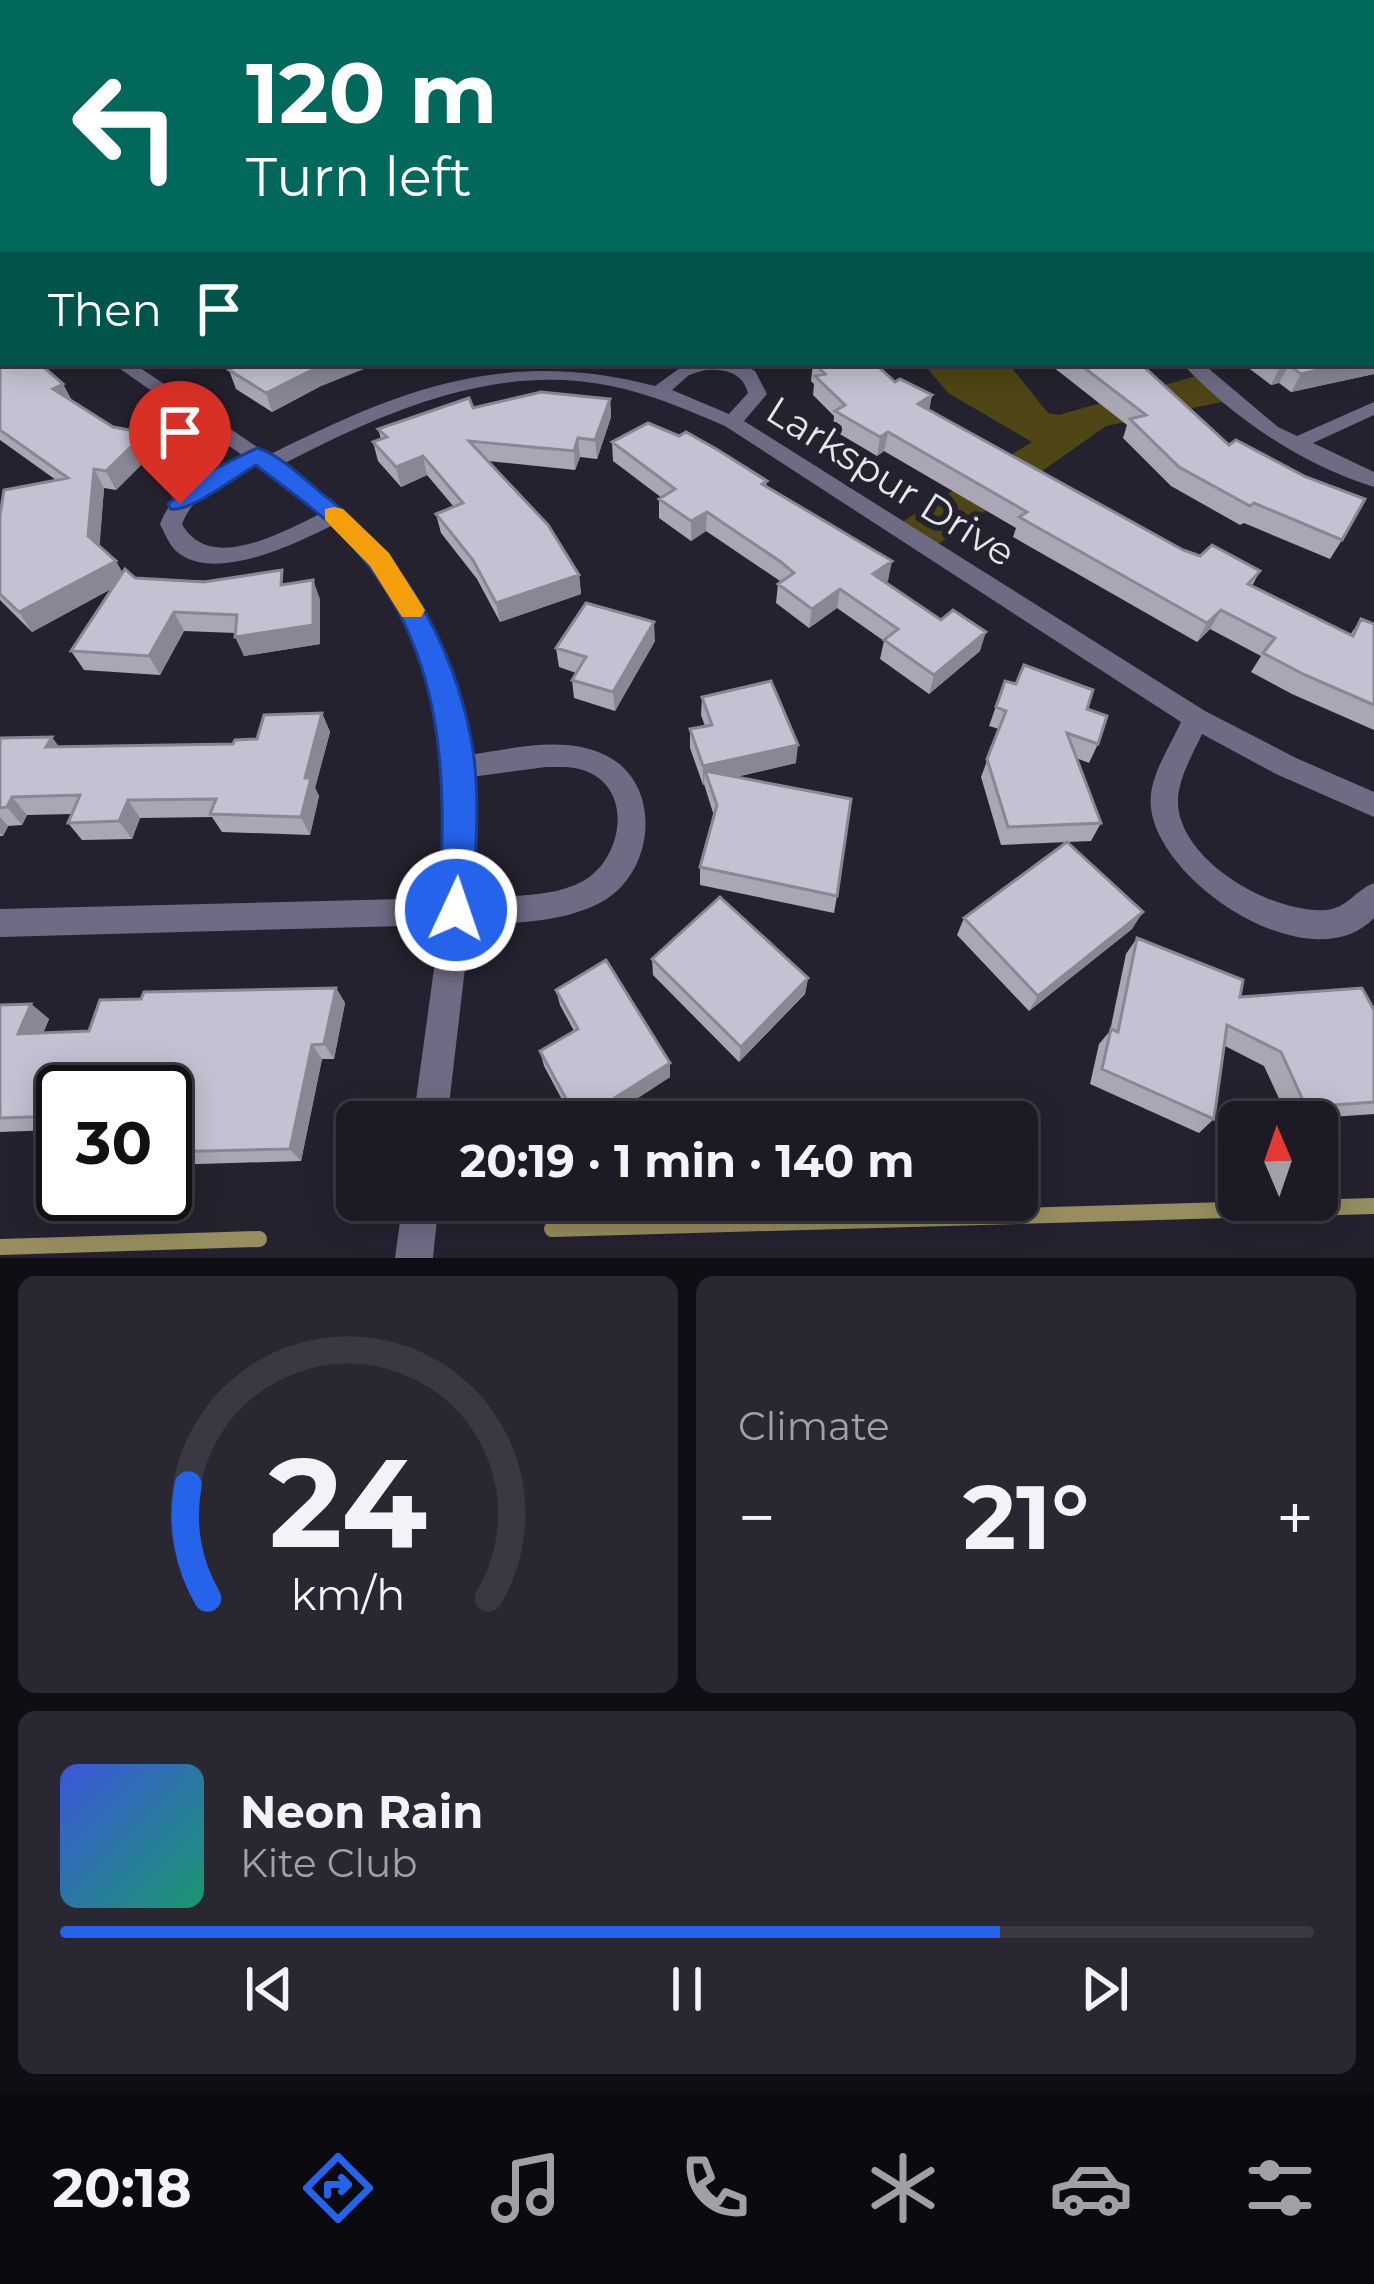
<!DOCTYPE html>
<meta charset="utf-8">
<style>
body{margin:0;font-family:Montserrat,sans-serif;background:#292731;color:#f1f3f6;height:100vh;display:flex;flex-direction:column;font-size:45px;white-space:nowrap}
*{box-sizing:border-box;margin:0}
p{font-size:39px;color:#a0a1a6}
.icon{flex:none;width:66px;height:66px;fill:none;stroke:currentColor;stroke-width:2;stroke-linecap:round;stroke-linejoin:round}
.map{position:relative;height:1258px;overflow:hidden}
.sheet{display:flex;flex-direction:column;gap:18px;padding:18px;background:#0f0e14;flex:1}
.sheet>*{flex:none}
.guide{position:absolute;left:0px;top:0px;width:1374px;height:366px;box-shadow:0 6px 30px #0003,0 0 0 3px #3a3841;background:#00695c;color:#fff;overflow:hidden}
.needle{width:78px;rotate:358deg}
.controls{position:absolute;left:1218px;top:1101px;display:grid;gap:24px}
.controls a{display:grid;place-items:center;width:120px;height:120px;border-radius:18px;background:#1c1a24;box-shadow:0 6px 30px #0003,0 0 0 3px #3a3841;font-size:60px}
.speed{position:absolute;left:36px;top:1065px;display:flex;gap:24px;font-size:60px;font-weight:700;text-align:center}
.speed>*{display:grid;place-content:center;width:156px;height:156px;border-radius:50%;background:#1c1a24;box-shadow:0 6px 30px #0003,0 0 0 3px #3a3841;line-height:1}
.speed .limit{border:6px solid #111;border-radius:18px;background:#fff;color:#111}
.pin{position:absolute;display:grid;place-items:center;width:102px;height:102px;color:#fff;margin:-123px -51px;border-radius:50% 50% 50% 0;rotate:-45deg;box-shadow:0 0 12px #0007}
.pin .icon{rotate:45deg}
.me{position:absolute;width:132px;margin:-66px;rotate:3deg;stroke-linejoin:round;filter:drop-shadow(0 0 9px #0008)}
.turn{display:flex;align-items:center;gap:42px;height:252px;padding:0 48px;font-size:54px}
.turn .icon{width:156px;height:156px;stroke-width:2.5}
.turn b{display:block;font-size:84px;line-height:102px}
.then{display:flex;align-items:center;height:114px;padding:0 48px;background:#0003;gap:24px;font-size:45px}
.big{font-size:90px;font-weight:700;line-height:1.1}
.sheet .tile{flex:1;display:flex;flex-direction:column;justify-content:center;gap:18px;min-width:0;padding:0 42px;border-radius:18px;background:#292731}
.sheet .dial{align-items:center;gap:0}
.dial svg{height:312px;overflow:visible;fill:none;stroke:#3a3841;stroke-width:7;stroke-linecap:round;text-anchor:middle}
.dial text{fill:#f1f3f6;stroke:none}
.song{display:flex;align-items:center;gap:36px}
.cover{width:144px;height:144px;border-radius:18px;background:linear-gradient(135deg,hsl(230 70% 55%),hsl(160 70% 35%))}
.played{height:12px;border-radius:6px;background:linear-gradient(90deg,#2563eb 75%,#3a3841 75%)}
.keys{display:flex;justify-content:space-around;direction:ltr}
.heat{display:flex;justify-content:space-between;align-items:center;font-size:66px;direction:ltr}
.sheet .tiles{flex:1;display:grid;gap:18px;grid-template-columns:1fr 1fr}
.tile:last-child{grid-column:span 2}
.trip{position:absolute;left:336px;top:1101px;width:702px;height:120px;border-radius:18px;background:#1c1a24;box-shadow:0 6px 30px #0003,0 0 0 3px #3a3841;font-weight:700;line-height:120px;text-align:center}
.dock{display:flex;height:192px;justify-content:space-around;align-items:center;background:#0b0a0e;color:#a0a1a6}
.dock .icon{width:84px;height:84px}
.dock .current{color:#2563eb}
.dock b{font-size:54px;color:#f1f3f6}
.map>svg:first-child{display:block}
.green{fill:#4e4614}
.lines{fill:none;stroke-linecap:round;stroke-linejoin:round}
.stream{stroke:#968e5e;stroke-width:16}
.street{fill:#6f6b85;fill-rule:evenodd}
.wall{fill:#a9a6b5}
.shaded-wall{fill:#898794}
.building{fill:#c4c1d3;stroke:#898794;stroke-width:3}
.route{fill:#2563eb;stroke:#184099;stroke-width:3}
.slow{fill:#f59e0b}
.labels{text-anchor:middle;stroke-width:12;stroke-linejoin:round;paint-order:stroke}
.street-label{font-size:39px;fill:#e6e5ee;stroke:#252230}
</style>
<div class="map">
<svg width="1374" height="1258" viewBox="0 0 1374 1258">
<rect width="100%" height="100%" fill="#252230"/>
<!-- green -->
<path class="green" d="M923 363H1008L1048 413 1059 415 1203 374 1231 400 1106 426 933 548 897 525 1032 442 948 393Z"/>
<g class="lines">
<!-- stream -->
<path class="stream" d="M552 1229 1374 1206
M0 1247 259 1239"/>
<!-- street -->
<path class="street" d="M3 310V320L0 321V311Z
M112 363H133L269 455C401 389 506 347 655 386L687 363H739L755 371 767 394 744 421 1205 711 1296 758 1374 792V817L1276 774 1202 734C1193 754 1177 780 1178 804 1181 862 1273 914 1326 910 1348 908 1355 890 1374 883V918C1312 983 1160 885 1151 808 1147 779 1170 747 1181 722L725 426C688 410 651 394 611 386 495 362 384 412 283 464 385 538 457 625 469 755 512 749 563 735 605 755 662 782 656 869 605 900 566 923 514 923 470 925L447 1122H413L440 925 0 937V909L443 898C452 759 440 624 333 525 295 544 212 585 175 550 169 544 164 532 160 524 175 486 207 472 242 455ZM705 370C725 369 742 372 748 393L729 414 672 390 689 375ZM255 464 320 514C282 532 210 574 182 524 194 492 226 479 255 464ZM546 767C558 767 572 766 583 770 635 787 623 859 583 881 553 898 506 896 472 897L471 777Z
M1182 363H1202L1278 427 1297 436 1374 402V415L1313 443 1374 472V487C1303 465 1232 418 1182 363Z
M403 1200H439L433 1258H395Z"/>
</g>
<!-- wall -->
<path class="wall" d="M1343 0H1374V13H1371V3H1348Z
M1374 113V262L1371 261V114Z
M1374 303V374L1291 392 1279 383 1271 385 1242 363H1371Z
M0 332 63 384 72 401 113 427 145 433 154 452 116 490 104 488 99 547 123 573 135 578 288 584 320 599V644L244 656 235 633 184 631 160 675 84 670 71 651 113 588 32 632 0 600V515L56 480 0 440Z
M813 363 895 382 932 395 929 410 1183 550 1200 556 1260 571 1252 586 1350 635 1361 619 1374 624V730L1292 694 1251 672 1261 656 1210 629 1197 642 1013 537 1016 528 884 451 877 456 833 430 834 416 813 395 814 384 811 381Z
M1048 363H1150L1147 370 1229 445 1342 540 1330 559 1244 523 1240 525 1171 486 1123 438 1127 425Z
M229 370 319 387 272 412 236 389Z
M610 399 611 417 597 459 580 457 575 470 488 461 579 575 581 594 500 622 477 579 441 533 436 514 454 507 427 475 401 487 378 461 373 442 381 439 378 429 473 408Z
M612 442 767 481 766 487 888 581 885 582 980 651 929 694 880 659 884 641 837 608 809 628 776 603 778 584 780 581 706 531 691 541 659 518V499L662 498 613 461Z
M655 641 615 711 574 698 572 680 576 673 559 667 556 648Z
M1005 681 1098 744 1089 763 1076 758 1101 823 1091 841 1001 845 981 777 999 729 989 726Z
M702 697 796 763 736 777 837 896 834 913 700 885V867L714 816 704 784 703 785 690 748V729L705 726 701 715Z
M322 713 330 732 315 788 319 796 310 835 222 832 212 817 140 818 132 839 82 840 68 823 72 814 27 815 22 825 8 826 3 836H0V738L59 747 233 744 257 739Z
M964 918 1132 929 1029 1011 957 935Z
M1137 938 1240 997 1374 1010V1114L1289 1120 1264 1066 1225 1046 1214 1119 1199 1133 1090 1084 1099 1044 1110 1031 1126 954Z
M652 959 808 978 805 994 739 1062 653 975Z
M336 988 345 1003 334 1059H322L301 1161 165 1165V1092H63V1168L42 1156 52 1130 0 1132V1005L31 1004 49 1019 43 1033 89 1031Z
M556 990 670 1077 601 1122H574L544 1066 540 1051 574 1031 560 1005Z"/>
<!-- shaded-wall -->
<path class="shaded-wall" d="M247 0H274L268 3H248Z
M506 0H556V3H480Z
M1095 0H1115L1114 3H1087Z
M0 164H3V181H0Z
M1371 357H1374V374L1291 392 1301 374 1347 363H1371Z
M326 363H379L319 387 272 412 266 393Z
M1289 365 1279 383 1271 385 1280 367Z
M63 384 73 403 53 389Z
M932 395 928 414 918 404Z
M610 399 611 417 597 459 595 440Z
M888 432 884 451 877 456 880 437Z
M145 433 154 452 116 490 106 471Z
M578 438 580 457 575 470 574 451Z
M423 456 427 475 401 487 396 467Z
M94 469 104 488 99 555 88 536Z
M707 512 706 531 691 541V521Z
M116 561 127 580 32 632 19 612Z
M892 561 888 581 869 593 873 574Z
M579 575 581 594 500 622 496 603Z
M313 580 320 599V644L244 656 235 637Z
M840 589 837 608 809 628 812 609Z
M1221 610 1210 629 1197 642 1207 623Z
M174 612 184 631 160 675 149 656Z
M654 622 655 641 615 711 613 692Z
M986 632 980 651 929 694 934 675Z
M322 713 330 732 315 788 319 796 310 835 301 817 305 778Z
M52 737 65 755 46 747Z
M798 745 796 763 709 783 705 771 704 784 703 785V766Z
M12 797 27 815 22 825 7 807Z
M128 800 140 818 132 839 119 821Z
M0 817 8 826 3 836 0 833Z
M1143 912 1132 929 1029 1011 1038 996Z
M808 978 805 994 739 1062 741 1047Z
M336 988 345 1003 334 1059 324 1044Z
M31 1004 49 1019 37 1049 18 1034Z
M312 1045 322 1059 301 1161 290 1149Z
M670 1063V1077L601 1122H578Z"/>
<!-- building -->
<path class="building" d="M0 0H247L248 3H3V69H0Z
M309 0H506L480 3H438V1L433 3H297Z
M548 0H718L714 3H544Z
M738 0H1095L1087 3H745Z
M1371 21H1374V87H1371Z
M3 92V164H0V93Z
M1374 113V242L1371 241V114Z
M1371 302 1374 303V357H1371Z
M2 331 3 363H39L63 384 53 389 113 427 145 433 106 471 94 469 88 536 116 561 19 612 0 594V515L4 490 68 478 0 430V332Z
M244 363H326L266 393 229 370Z
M814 363H874L895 382 900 379 932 395 918 404 1183 550 1200 556 1212 545 1260 571 1248 584 1353 636 1361 619 1374 624V705L1305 675 1263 653 1275 638 1221 610 1207 623 1019 517 1027 512 888 432 880 437 835 411 845 405 815 376 825 374Z
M1078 363H1150L1142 365 1229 445 1236 440 1306 477 1365 499 1342 540 1254 503 1250 506 1179 467 1130 419 1146 415Z
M1275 363H1347L1301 374 1289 365 1280 367Z
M541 392 610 399 595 440 578 438 574 451 469 441 548 525 579 575 496 603 473 560 436 514 463 503 423 456 396 467 373 442 387 437 378 429 469 398 473 408Z
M648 423 679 436 686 432 718 450 767 481 762 484 892 561 873 574 941 620 953 610 986 632 934 675 884 640 898 629 840 589 812 609 778 584 794 573 781 562 707 512 691 521 659 499 675 489 612 442Z
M125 569 135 578 204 582 282 570 281 585 313 580V625L235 637 237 615 174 612 149 656 71 651Z
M586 603 654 622 613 692 572 680 586 657 556 648Z
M1024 665 1093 690 1087 709 1107 716 1098 744 1067 733 1101 823 1008 827 987 759 1006 711 996 707 1005 681 1016 684Z
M771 681 798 745 703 766 690 729 712 725 702 697Z
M322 713 305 778H311L301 817 210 814 216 799 128 800 119 821 68 823 80 795 12 797 7 807 0 808V738L52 737 46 747 233 744 235 740 257 739 264 715Z
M705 771 851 799 837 896 700 867 717 805Z
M1067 842 1143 912 1038 996 964 918Z
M720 897 808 978 741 1047 652 959Z
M1137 938 1243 980 1240 997 1362 988 1374 1010V1102L1306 1107 1281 1052 1227 1025 1214 1119 1102 1069 1111 1029 1118 1032Z
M606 960 670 1063 578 1121 540 1051 578 1029 556 990Z
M336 988 324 1044 312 1045 290 1149 165 1152V1092H63V1155L42 1156 57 1116 0 1118V1005L31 1004 18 1034 89 1031 100 1000 141 999 144 992Z"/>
<!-- route -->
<path class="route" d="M257 448C281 455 305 480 325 496 404 556 454 645 472 744 481 797 475 856 473 910L468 921 456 926 444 921 439 910C448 768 445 635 336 529 312 506 282 486 256 465 235 477 191 512 171 509L168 504 198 477Z"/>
<!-- slow -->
<path class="slow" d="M334 507 343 509 389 553 425 610 421 617H402L370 566 325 520V509Z"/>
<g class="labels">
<!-- street labels -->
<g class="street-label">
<text transform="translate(891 481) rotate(32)" y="14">Larkspur Drive</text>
</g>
</g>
</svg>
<div class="controls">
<a><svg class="needle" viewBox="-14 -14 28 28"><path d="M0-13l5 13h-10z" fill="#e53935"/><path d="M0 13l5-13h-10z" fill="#a0a1a6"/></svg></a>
</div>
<div class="speed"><div class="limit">30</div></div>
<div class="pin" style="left:180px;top:504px;background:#d93025"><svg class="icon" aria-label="arrive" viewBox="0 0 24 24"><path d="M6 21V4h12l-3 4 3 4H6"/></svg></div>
<svg class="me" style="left:456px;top:910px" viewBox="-20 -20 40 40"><circle r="17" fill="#2563eb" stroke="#fff" stroke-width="3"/><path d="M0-11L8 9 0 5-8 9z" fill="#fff"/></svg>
<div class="trip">20:19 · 1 min · 140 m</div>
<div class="guide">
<div class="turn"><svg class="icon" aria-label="left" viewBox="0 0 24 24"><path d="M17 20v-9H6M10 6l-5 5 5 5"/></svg><div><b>120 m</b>Turn left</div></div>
<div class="then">Then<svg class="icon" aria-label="arrive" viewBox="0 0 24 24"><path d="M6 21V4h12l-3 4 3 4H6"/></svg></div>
</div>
</div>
<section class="sheet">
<div class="tiles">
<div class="tile dial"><svg viewBox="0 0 100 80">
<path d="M14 69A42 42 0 1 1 86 69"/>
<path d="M14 69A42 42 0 0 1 9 40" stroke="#2563eb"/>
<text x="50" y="56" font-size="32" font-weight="700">24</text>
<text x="50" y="72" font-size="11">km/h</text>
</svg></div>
<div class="tile"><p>Climate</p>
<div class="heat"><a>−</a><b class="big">21°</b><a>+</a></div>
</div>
<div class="tile">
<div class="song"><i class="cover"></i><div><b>Neon Rain</b><p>Kite Club</p></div></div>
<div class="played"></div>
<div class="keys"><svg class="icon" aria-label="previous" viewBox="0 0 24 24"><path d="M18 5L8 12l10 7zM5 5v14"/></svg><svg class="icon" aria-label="pause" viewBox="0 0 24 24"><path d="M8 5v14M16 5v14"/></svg><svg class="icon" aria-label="next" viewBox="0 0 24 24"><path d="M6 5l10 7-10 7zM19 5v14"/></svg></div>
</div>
</div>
</section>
<nav class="dock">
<b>20:18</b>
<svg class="icon current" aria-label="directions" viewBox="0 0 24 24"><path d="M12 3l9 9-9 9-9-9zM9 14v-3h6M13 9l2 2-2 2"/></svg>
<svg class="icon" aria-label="music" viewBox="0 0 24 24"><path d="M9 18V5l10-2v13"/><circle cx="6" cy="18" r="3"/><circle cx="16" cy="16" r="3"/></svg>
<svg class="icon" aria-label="phone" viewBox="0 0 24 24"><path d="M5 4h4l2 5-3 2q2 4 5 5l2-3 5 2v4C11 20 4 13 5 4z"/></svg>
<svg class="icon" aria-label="climate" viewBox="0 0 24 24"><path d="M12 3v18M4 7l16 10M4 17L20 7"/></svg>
<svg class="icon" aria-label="car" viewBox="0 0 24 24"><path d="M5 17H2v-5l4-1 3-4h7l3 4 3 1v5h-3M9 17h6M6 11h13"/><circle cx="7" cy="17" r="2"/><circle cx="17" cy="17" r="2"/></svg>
<svg class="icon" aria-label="filters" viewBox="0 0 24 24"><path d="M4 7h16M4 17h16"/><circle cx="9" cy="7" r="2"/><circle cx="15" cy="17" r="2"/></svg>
</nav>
